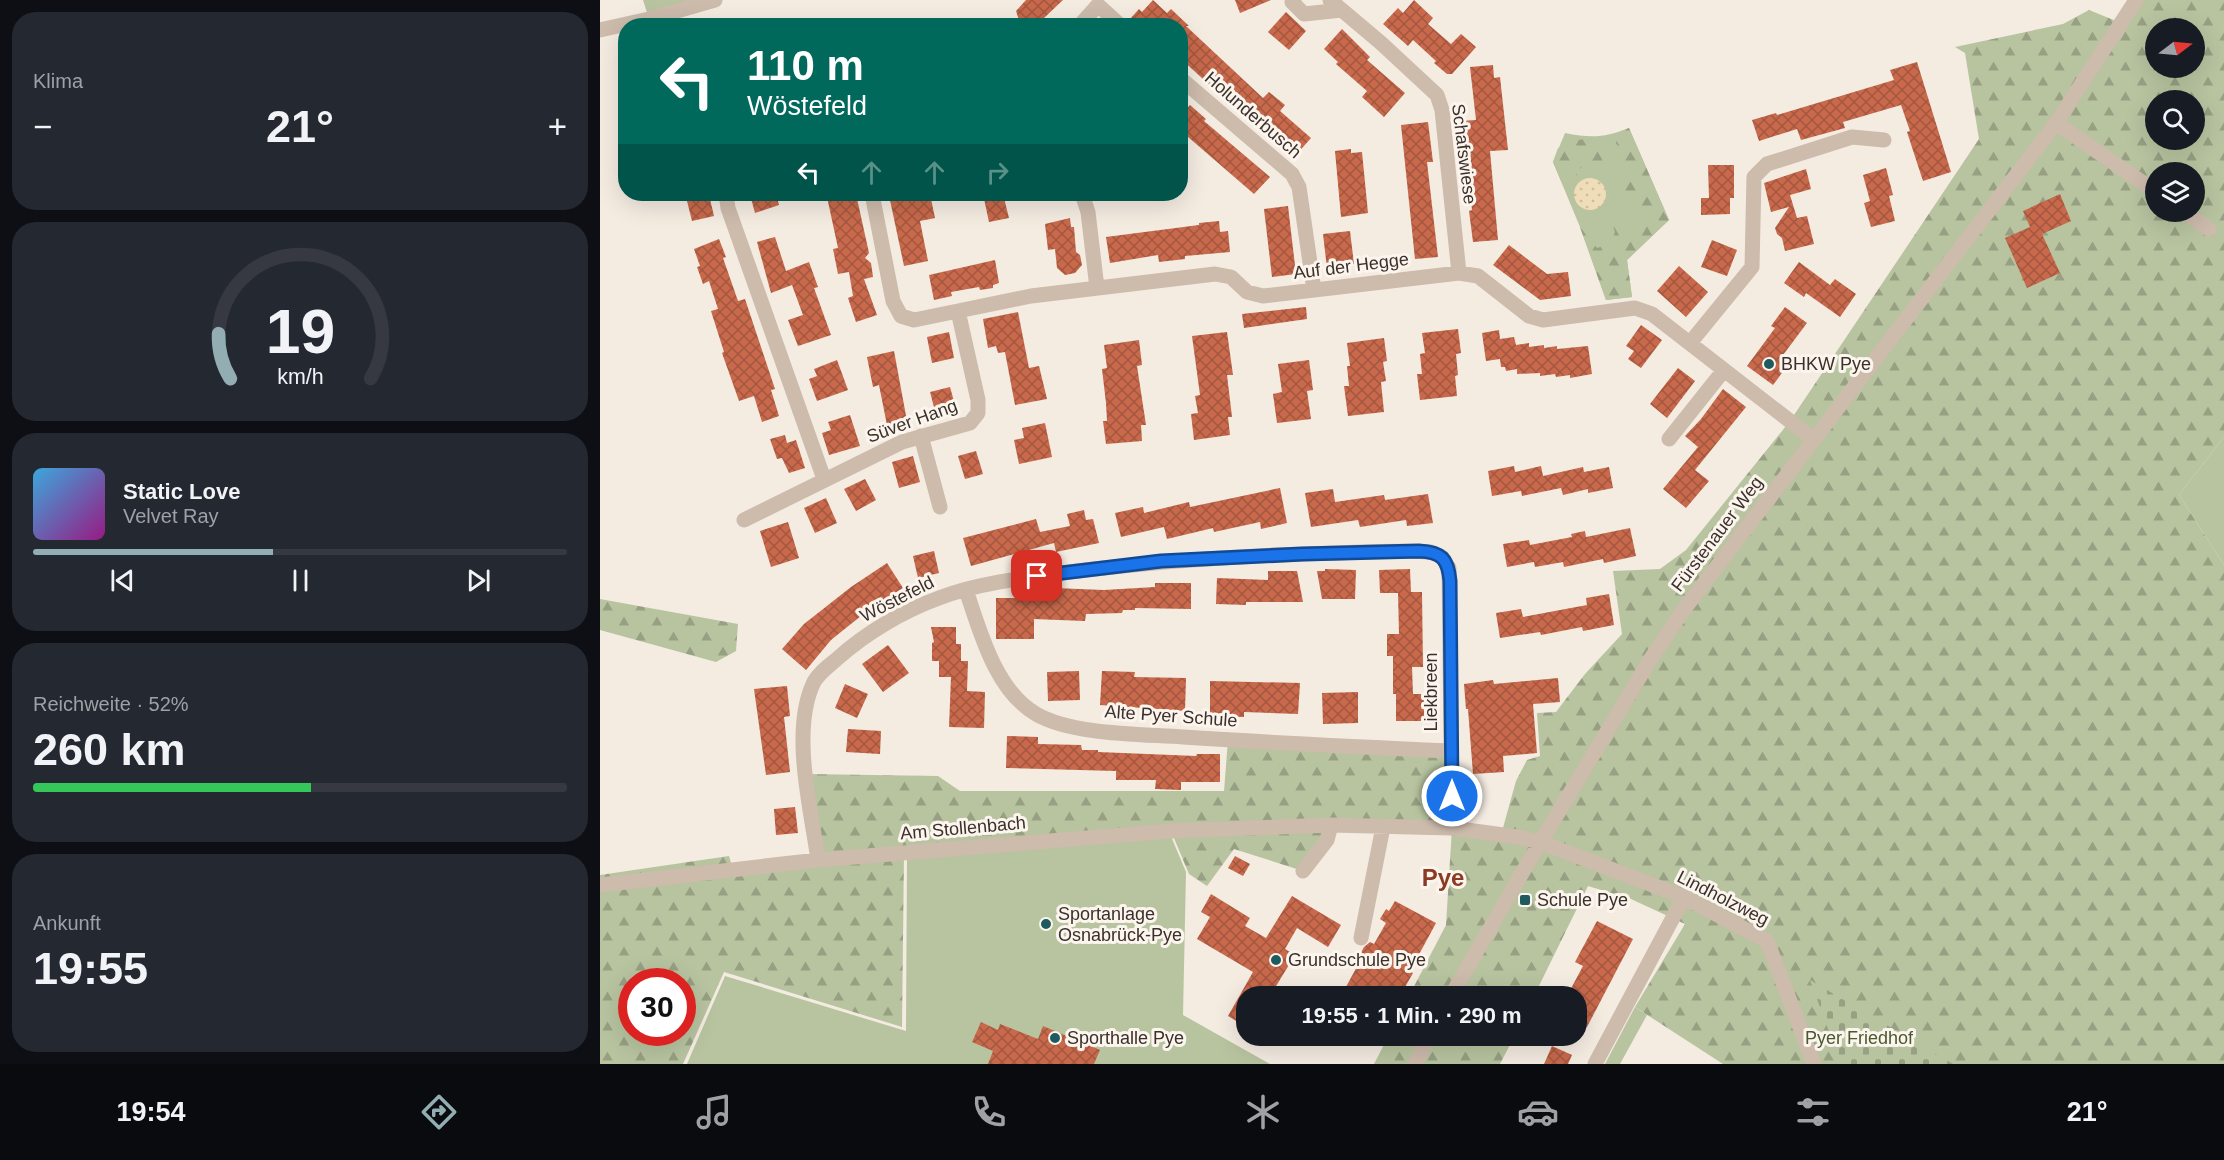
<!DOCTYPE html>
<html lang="de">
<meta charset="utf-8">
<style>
body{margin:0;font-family:Arial,sans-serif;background:#242831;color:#f1f3f6;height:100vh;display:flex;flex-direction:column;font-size:22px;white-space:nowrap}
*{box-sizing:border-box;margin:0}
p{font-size:20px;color:#9ea1a6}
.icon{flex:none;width:33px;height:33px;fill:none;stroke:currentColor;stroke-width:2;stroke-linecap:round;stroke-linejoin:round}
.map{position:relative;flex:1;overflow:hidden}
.sheet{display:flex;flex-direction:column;gap:12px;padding:12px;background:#0d0f14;width:600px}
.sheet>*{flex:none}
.top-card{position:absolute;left:18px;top:18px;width:570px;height:183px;border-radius:24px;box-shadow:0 6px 24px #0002;background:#00695c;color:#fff;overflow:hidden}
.needle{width:39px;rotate:74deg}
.buttons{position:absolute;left:1545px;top:18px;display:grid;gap:12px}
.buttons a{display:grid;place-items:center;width:60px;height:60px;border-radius:50%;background:#171b24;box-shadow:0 6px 24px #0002;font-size:30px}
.speed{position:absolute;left:18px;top:968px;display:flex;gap:12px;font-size:30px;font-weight:700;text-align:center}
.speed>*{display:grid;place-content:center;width:78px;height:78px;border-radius:50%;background:#171b24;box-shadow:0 6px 24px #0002;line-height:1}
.speed .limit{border:9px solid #d22;background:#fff;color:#111}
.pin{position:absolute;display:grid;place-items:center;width:51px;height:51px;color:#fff;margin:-26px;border-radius:12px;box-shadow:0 3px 9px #0006}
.me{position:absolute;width:66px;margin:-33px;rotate:0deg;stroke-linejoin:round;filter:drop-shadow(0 0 4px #0008)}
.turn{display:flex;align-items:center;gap:21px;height:126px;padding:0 30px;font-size:27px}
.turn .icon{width:78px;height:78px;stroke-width:2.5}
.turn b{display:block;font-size:42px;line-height:51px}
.lanes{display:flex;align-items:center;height:57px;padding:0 30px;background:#0003;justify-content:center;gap:30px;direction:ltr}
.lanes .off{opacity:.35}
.big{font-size:45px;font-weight:700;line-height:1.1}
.sheet .tile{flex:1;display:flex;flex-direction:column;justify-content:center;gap:9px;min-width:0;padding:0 21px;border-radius:24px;background:#242831}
.sheet .dial{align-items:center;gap:0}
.dial svg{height:156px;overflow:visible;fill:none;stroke:#363941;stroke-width:7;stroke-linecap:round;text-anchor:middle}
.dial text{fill:#f1f3f6;stroke:none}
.song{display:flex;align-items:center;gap:18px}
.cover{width:72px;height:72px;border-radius:9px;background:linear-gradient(135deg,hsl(200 70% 55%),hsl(310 70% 35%))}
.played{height:6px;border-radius:3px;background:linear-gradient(90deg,#92aeb2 45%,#363941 45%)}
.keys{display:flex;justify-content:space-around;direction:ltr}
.heat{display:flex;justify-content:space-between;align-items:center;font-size:33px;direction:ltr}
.charge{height:9px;border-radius:4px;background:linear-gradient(90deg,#34c759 52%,#363941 0)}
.trip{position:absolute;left:636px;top:986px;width:351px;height:60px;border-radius:24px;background:#171b24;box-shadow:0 6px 24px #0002;font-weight:700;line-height:60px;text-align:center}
.dock{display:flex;height:96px;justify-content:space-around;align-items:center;background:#090b0e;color:#9ea1a6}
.dock .icon{width:42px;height:42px}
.dock .on{color:#92aeb2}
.dock b{font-size:27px;color:#f1f3f6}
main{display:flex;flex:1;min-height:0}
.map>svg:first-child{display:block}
.green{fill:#b8c4a0}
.forest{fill:url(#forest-firs);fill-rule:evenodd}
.sand{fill:url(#sand-dots)}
.cemetery{fill:url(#cemetery-stones)}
.building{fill:url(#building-cross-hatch)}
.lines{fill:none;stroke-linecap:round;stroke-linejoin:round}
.minor{stroke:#cdbbac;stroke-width:15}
.route-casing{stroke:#114b97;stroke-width:15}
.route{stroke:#1a73e8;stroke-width:10}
.poi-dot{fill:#1f5a5e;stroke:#fbf5ee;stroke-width:2}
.labels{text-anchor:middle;stroke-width:6;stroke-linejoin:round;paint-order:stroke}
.street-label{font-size:18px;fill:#3b302b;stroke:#fbf5ee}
.poi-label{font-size:18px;fill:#3b302b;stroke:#fbf5ee;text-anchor:start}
.park-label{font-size:18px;fill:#4a5a2e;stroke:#fbf5ee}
.district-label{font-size:24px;font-weight:bold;fill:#8c3b22;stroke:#fbf5ee}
</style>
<main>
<section class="sheet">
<div class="tile"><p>Klima</p>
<div class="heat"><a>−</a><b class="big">21°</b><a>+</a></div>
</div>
<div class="tile dial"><svg viewBox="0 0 100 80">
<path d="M14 69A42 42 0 1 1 86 69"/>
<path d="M14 69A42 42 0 0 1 8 46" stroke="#92aeb2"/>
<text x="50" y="56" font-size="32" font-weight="700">19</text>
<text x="50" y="72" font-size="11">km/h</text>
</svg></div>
<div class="tile">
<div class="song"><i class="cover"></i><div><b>Static Love</b><p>Velvet Ray</p></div></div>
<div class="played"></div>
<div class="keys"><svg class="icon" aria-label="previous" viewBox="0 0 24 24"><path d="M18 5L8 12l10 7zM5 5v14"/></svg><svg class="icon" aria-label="pause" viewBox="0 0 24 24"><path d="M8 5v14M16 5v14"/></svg><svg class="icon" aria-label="next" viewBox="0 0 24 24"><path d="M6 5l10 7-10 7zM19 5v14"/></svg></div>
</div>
<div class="tile"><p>Reichweite · 52%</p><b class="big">260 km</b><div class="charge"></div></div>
<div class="tile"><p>Ankunft</p><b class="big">19:55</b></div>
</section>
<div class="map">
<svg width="1624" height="1064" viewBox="0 0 1624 1064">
<defs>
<pattern id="forest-firs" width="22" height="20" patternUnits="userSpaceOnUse" patternTransform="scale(1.5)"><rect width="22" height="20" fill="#b8c4a0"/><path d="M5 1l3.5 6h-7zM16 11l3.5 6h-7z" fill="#97a083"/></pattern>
<pattern id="sand-dots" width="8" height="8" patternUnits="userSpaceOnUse" patternTransform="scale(1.5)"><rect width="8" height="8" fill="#efdcb8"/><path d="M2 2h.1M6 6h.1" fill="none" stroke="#cebd9e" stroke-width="1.8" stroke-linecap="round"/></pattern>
<pattern id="cemetery-stones" width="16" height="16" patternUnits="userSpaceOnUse" patternTransform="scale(1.5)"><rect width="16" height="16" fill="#b8c4a0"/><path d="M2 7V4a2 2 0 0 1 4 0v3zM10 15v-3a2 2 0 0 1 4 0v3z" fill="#97a083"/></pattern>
<pattern id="building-cross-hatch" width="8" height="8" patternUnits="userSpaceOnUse" patternTransform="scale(1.5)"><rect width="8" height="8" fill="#c8694b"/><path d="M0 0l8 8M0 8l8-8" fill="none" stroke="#a4573f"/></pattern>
</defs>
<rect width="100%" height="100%" fill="#f4ebe1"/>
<!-- green -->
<path class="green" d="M43 0H115L49 19Z
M1029 128 1069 220 1027 260 1032 297 1006 300 980 227 953 162 965 133C991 138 1004 138 1029 128Z
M1624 437V565L1579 495Z
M570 834 586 872 583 1015 670 1064H87L125 976 306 1031 307 856Z
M1035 1007 1047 1015 1020 1064H1005Z"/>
<!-- forest -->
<path class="forest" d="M1536 0H1624V437L1579 495 1624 565V1064H1123L1035 1007 1085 924 1031 899 988 886 934 996H809L846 925 852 828 731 825 703 871 634 849 607 886 589 874 571 831 304 853 302 1027 124 972 83 1064H0V875L129 856 133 870 218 860 206 774 338 776 360 791H624L628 740 851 751 852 828 901 835 916 781 927 760 940 756 937 713 956 712 985 674 1022 634 1013 571 1060 569 1086 550 1190 421 1379 139 1365 53 1355 47 1463 24 1489 10 1521 23ZM1556 28H1594V68H1556ZM1556 100H1594V140H1556ZM1556 172H1594V212H1556ZM32 981H82V1032H32Z
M1029 128 1069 220 1027 260 1032 297 1006 300 980 227 997 248 1010 244 1015 232 1013 226 1017 221H1032L1039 225 1040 234 1045 224V217L1026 197 1022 184V154L1016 143 1019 132Z
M1004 136 1005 161 1001 166 982 167 977 171V175L972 179 961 181 953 162 958 148 972 141Z
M0 599 138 624 136 651 116 662 0 630Z
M789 1035H915L900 1064H774Z"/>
<!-- sand -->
<path class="sand" d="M974 194a16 16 0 1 1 32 0a16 16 0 1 1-32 0Z"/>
<!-- cemetery -->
<path class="cemetery" d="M1210 980 1353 1064H1241Z"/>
<!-- building -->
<path class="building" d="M426 0H463L444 18 447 26H421L416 11Z
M553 0 567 13 571 9 589 26H586L663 98 669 92 685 105 680 111 711 138 696 155 665 128 663 130 628 100 627 101 580 58V26H538L530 19 539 9 542 12Z
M635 0H671L640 13Z
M814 0 833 18 828 24 851 44 861 34 876 47 852 74H847L834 63 836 61 813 40 808 46 783 24 798 8 803 13Z
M686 12 706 31 689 50 668 32Z
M742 29 770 57 767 60 805 93 784 117 762 97 767 91 736 64 738 62 724 49Z
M1317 62 1351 172 1323 181 1307 132 1310 131 1301 105 1243 122 1245 128 1201 140 1197 129 1159 141 1152 120 1176 113 1177 115 1294 80 1290 70Z
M893 65 894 78 900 77 908 150 890 151 898 240 873 242 869 211 872 210 866 153 863 154V147L858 148 857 129H860L859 121 876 120 870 67Z
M590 105 606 119 604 121 670 177 654 194 580 130V116Z
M828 122 833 162H827L838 257 815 259 801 125Z
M751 149V153L762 152 768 213 741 217 735 151Z
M1108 165H1134V198H1130V214L1101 215V198H1109Z
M1286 168 1293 195 1289 196 1295 221 1271 227 1264 203 1270 201 1263 175Z
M1206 169 1211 189 1190 195 1197 218 1207 216 1214 244 1185 251 1182 238 1177 234 1175 228 1189 207 1171 212 1164 183Z
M156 194H176L179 205 155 213 150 195Z
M244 194H256L269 253 265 258 271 263 273 277 264 279 277 315 256 322 248 298 253 296 249 272 238 274 233 249 238 248 227 197Z
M322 194H330L335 218 320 221 328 261 304 266 290 200Z
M383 194H403L409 218 389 222Z
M1460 194 1471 221 1442 234 1460 273 1427 288 1405 238 1430 227 1423 211Z
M109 195 114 216 92 221 87 201Z
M688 206 696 274 672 277 664 209Z
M470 218 471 227H474L476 252 480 255 482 265 475 273 465 275 457 268 455 249 448 250 445 224Z
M619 221 620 232 628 231 630 252 585 256V259L559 262 558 255 510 263 506 237 599 225V223Z
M750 231 754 264 727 268 723 234Z
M175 237 186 271 209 262 218 287 214 288 231 335 198 346 188 320 203 315 192 285 171 293 157 242Z
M119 239 126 257 123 258 138 301 145 299 175 389 171 390 179 416 162 422 154 396 139 401 122 353 124 352 111 311 118 309 109 281 103 284 97 267 100 266 94 249Z
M1112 240 1137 250 1127 276 1101 267Z
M909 245 947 274 968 272 971 296 940 300 893 265Z
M395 260 399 283 393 285V288L380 290 379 287 351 292 352 296 334 300 329 275Z
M1199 262 1230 285 1235 279 1256 294 1240 317 1206 293 1204 297 1184 283Z
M1079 266 1108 292 1086 317 1057 291Z
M706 307 707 319 644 328 642 314Z
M1185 307 1207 323 1183 355 1191 361 1173 385 1147 366 1175 328 1171 326Z
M418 312 429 368 439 366 447 399 415 405 405 352 398 353 396 346 388 348 383 319Z
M1041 325 1062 340 1041 368 1028 359 1034 351 1026 346Z
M858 329 861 353 856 354 858 375 855 376 857 396 820 400 817 374H822L820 354 825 353 822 333Z
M899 330 900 339 914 337 916 345 929 343V347L944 345V348L957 346V349L988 346 992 374 970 378V375L956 377 955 374 940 376V373L917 374V369L906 371 905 367H901L900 359 886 361 882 333Z
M349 332 354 358 332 363 327 337Z
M627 332 633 375H627L632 417H628L630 435 594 440 591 414 598 413 595 396 600 395 592 336Z
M784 338 787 361 783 362 786 381 781 382 784 412 748 416 744 386H749L747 366H750L747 343Z
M539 340 542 365 537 366 546 425H541L542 441 506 444 503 421H507L506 403 502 369 507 368 504 345Z
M294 351 307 421 287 425 279 385 273 387 267 357Z
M237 360 248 390 217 401 209 379 217 376 214 369Z
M709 360 713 390 707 391 711 419 677 423 673 394 682 392 678 364Z
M1078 368 1095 381 1067 418 1050 404Z
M350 387 355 405 335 411 330 392Z
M1123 389 1146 407 1095 470 1109 481 1086 508 1063 489 1098 447 1085 436 1101 419Z
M250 415 260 446 229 455 222 433 231 430 228 422Z
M445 423 452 457 419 464 414 440 424 438 422 428Z
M185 435 187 443 196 440 205 468 189 473 182 458 177 459 170 439Z
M376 451 383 474 365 479 358 456Z
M313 456 320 482 299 488 292 462Z
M914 466 915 472 941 466 943 476 983 467 984 472 1009 467 1013 488 988 493V489L963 495 961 488 922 496 921 491 892 496 888 471Z
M265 479 276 500 256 511 244 489Z
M680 488 687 523 661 529 660 522 614 532 613 528 567 539 564 527 521 537 515 513 543 507 544 513 589 502 590 507Z
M733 489 735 502 784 495 785 500 828 494 833 523 807 526 806 520 760 527 758 520 711 527 705 493Z
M226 498 237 523 215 533 204 508Z
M484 510 486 520 493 519 499 543 456 552 454 543 371 566 363 538 436 519 440 532 470 526 467 514Z
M188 522 199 558 171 567 160 531Z
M1030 528 1036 556 1004 563 1003 559 964 567 963 562 935 567 934 562 907 567 903 544 929 540 930 545 972 537 971 534 985 531 986 537Z
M334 551 339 573 318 578 313 556Z
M287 563 303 588 272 607 231 640 206 670 182 649 204 624 251 587Z
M725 569 756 570 755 599H722L717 571H725Z
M810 569 811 592H822L823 667H812L813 694H824V721H796V694H793V656H787V634H799L798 593H780L779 570Z
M668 571H697L703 602H646V605L616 604 617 578 668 580Z
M555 583H591V609L535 608V610H523L522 613 486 614 485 621 434 619V639H396V598H454V588L504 590 555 587Z
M1009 594 1014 625 983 631 982 627 941 635 940 632 900 638 896 613 921 609 923 617 987 605 986 598Z
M331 627H356V644H361V661H368L367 691 385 692 384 728 349 727 351 677H339V661H332V643L334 642Z
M288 645 309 673 283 692 262 664Z
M479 671 480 700 448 701 447 672Z
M502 671 535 672 534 677 586 678 585 711 500 705Z
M958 678 960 702 933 704 937 753 903 756 904 772 873 774 868 709H866L864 684 893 680 894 684Z
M610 681 700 683 698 714 644 712V717L610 716Z
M245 684 268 694 257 718 235 708Z
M187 686 190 716 184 717 190 772 166 775 154 689Z
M758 692V723L723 724 722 693Z
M248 729 281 731 280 754 246 752Z
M407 736 438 737V744L481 745 482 750H498V752L596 756 597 754H620V782H581V790L555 789 556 780H516V771L406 768Z
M195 807 198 833 176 835 174 809Z
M635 856 650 864 643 876 628 868Z
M611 894 650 918 645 926 666 938 692 896 741 925 728 947 697 928 685 949 695 955 670 996H646V1027L628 1016 653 972 597 939 610 917 601 912Z
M795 901 836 923 810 971 813 973 800 996H741L759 963 756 962 764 947 770 942 774 944 786 923 780 919 786 909 789 911Z
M997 921 1033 939 987 1027 976 1022V996H967L983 966 975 962Z
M381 1022 398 1030 400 1024 438 1039 443 1026 500 1050 494 1064H388L393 1051 372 1042Z
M952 1046 972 1055 968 1064H944Z"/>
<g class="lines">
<!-- minor -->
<path class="minor" d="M694 0 692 2 704 14 742 10
M730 0 781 43 837 95 842 110 859 273
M482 26 481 24 498 5 521 26
M0 30 49 19 115 0
M580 78 692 174 699 187 714 290
M1456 123 1556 192
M126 194 128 208 224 479
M482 194 488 212 497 288
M1584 212 1609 229
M358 311 431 296 615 274 631 277 647 292 663 296 859 273 878 276 929 316 943 320 1035 308 1052 314 1213 439
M1090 343 1152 267 1154 177 1167 164 1252 137 1284 140
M321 436 340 507
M1069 439 1124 370
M144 520 302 442 370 423 378 413V400L358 311 314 320 301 316 293 301 272 194
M366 590C380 631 395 690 436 714 472 735 542 734 583 737 673 743 762 747 851 751
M218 860C211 809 191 732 213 684 217 674 229 666 238 658 266 633 303 611 339 598 382 581 440 576 486 570 569 560 652 555 735 553 767 552 799 550 831 552L842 557 849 568 852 828
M703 871 727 840 731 825
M0 885 218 860 571 831 731 825 852 828 918 837 940 842 1084 897 1167 941 1214 1064
M761 938 783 827
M851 996 919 878 1050 660 1082 612 1456 123 1536 0
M815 1064 830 1035
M995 1064 1084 897"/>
</g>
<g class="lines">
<!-- route casing -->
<g class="route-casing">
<path id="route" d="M437 576 561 561 703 554 819 551C842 552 848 559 850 581L852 796"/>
</g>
<!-- route -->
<use href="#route" class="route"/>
</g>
<!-- markers -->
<g class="poi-dot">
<circle cx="1169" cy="364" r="6"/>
<rect x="919" y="894" width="12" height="12" rx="3"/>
<circle cx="446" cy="924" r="6"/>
<circle cx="676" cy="960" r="6"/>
<circle cx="455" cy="1038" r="6"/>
</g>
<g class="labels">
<!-- street labels -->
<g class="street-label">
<text transform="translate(653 115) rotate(41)" y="6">Holunderbusch</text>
<text transform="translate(864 154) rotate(83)" y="6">Schafswiese</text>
<text transform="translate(751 266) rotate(-7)" y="6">Auf der Hegge</text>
<text transform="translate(312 421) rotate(-20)" y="6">Süver Hang</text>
<text transform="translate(1117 534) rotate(-53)" y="6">Fürstenauer Weg</text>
<text transform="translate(297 599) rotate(-27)" y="6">Wöstefeld</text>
<text transform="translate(831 692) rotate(-90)" y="6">Liekbreen</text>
<text transform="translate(571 716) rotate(4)" y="6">Alte Pyer Schule</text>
<text transform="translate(363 828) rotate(-5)" y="6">Am Stollenbach</text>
<text transform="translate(1123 898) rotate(27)" y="6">Lindholzweg</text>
</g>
<!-- poi labels -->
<g class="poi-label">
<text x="1181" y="370">BHKW Pye</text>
<text x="937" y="906">Schule Pye</text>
<text x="458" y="920">Sportanlage<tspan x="458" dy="21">Osnabrück-Pye</tspan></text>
<text x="688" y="966">Grundschule Pye</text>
<text x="467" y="1044">Sporthalle Pye</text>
</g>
<!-- park labels -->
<g class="park-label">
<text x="1259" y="1044">Pyer Friedhof</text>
</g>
<!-- district labels -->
<g class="district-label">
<text x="843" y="886">Pye</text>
</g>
</g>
</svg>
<div class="buttons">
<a><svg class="needle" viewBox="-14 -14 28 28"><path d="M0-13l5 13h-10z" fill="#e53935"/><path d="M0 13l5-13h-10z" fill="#9ea1a6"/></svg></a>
<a><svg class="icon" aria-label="search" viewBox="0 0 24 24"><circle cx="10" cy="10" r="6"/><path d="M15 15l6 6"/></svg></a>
<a><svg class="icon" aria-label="layers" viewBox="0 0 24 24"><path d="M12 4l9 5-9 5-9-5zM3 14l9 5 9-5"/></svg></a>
</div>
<div class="speed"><div class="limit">30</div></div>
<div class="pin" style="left:437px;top:576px;background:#d93025"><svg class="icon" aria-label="arrive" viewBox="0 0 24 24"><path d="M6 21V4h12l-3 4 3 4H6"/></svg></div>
<svg class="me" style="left:852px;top:796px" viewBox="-20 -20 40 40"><circle r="17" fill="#1a73e8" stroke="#fff" stroke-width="3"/><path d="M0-11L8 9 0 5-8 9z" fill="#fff"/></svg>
<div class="trip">19:55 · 1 Min. · 290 m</div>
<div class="top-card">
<div class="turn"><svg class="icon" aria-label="left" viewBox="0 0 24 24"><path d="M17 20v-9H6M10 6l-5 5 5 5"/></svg><div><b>110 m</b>Wöstefeld</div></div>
<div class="lanes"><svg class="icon" aria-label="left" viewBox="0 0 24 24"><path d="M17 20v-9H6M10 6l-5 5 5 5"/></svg><svg class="icon off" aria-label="ahead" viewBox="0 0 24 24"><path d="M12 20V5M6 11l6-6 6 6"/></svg><svg class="icon off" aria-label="ahead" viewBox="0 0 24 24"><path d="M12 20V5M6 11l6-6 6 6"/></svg><svg class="icon off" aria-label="right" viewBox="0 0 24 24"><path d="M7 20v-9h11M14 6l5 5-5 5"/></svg></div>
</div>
</div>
</main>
<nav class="dock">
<b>19:54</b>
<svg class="icon on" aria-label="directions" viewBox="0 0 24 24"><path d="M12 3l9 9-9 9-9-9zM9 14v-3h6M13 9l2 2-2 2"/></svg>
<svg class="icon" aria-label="music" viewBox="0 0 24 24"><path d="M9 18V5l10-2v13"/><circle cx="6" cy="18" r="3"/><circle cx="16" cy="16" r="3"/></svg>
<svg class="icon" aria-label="phone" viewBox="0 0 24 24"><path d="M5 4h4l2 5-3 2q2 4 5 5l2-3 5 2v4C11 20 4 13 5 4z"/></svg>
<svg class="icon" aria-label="climate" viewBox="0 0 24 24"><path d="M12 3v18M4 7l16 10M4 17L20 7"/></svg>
<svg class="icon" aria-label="car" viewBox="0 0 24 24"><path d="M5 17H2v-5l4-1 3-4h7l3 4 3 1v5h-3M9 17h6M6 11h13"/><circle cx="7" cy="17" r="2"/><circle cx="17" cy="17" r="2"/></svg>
<svg class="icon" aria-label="filters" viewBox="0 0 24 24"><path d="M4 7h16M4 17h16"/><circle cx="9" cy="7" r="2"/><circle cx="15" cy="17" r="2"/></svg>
<b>21°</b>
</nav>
